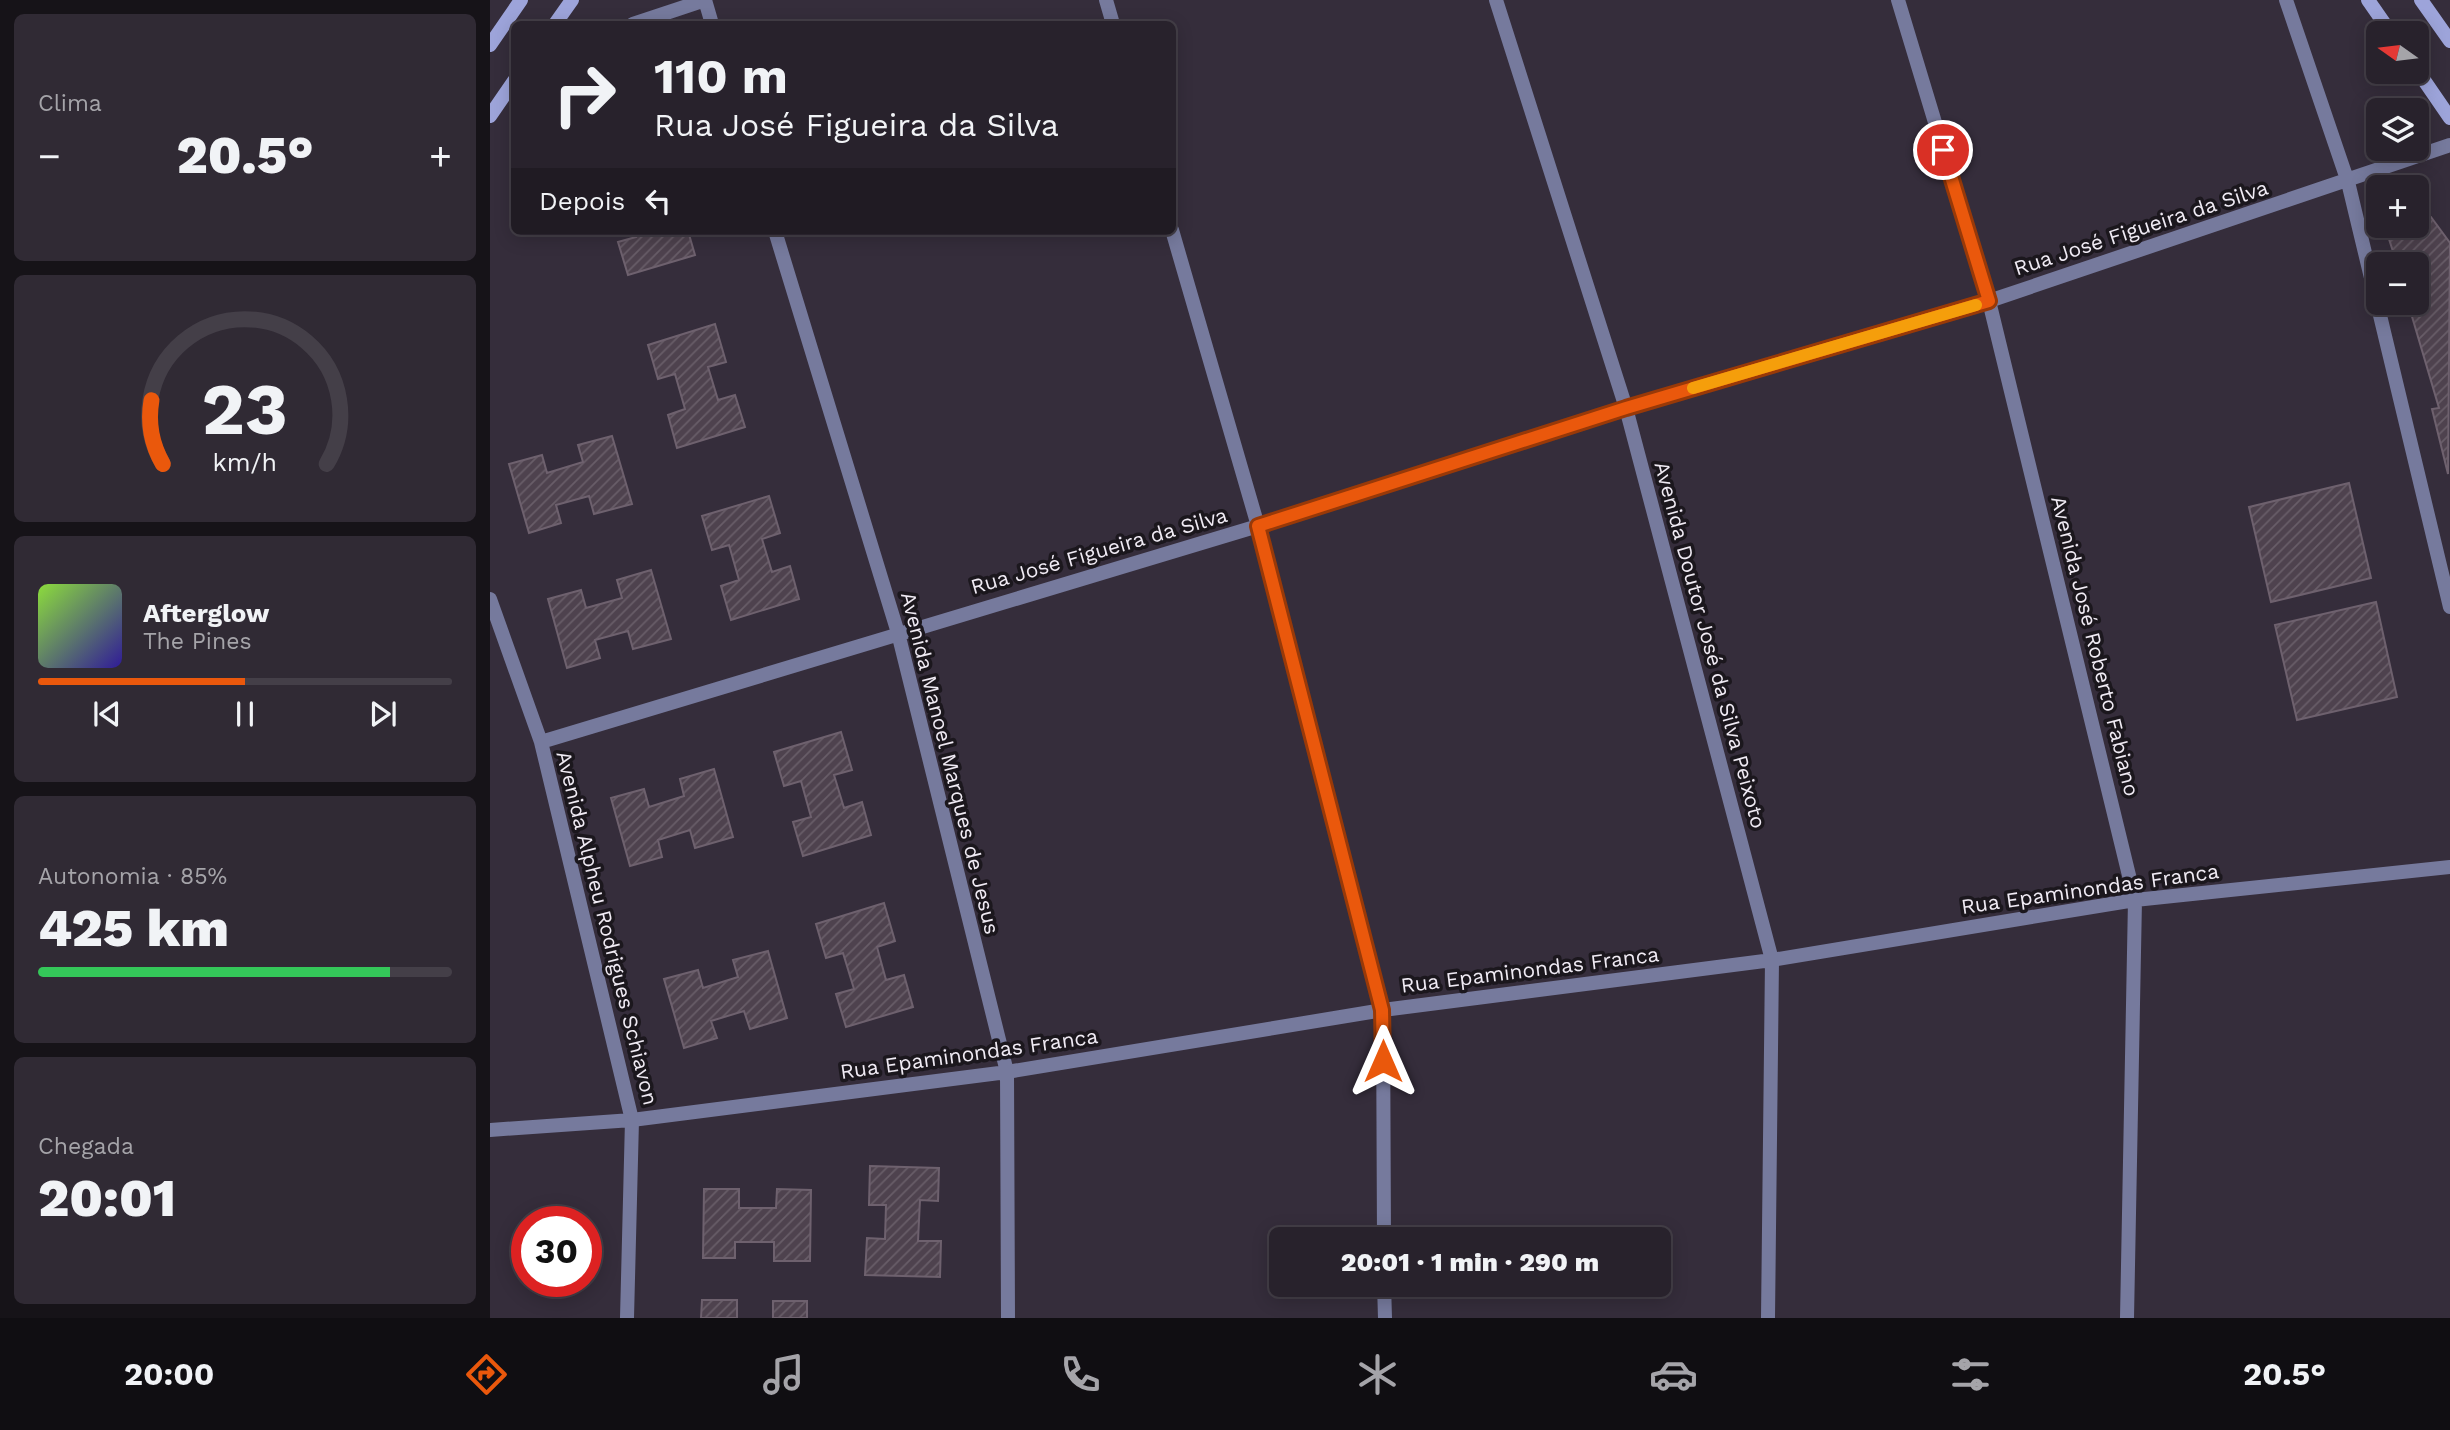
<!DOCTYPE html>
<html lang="pt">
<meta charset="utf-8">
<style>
body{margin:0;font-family:"Work Sans",sans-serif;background:#302a34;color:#f1f3f6;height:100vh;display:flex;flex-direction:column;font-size:26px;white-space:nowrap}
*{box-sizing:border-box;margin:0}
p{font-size:23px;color:#a5a4a9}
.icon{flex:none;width:38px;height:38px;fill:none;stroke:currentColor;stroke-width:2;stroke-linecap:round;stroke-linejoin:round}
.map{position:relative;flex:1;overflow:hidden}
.sheet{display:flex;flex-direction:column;gap:14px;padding:14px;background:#161318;width:490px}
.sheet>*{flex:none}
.top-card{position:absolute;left:21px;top:21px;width:665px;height:214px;border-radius:10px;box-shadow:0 4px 18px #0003,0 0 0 2px #443f48;background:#28222c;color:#f1f3f6;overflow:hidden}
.needle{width:46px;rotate:284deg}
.buttons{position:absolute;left:1876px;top:21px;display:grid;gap:14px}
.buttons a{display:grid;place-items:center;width:63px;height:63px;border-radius:10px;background:#28222c;box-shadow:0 4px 18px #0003,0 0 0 2px #443f48;font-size:35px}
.speed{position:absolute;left:21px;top:1206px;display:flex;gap:14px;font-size:35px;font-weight:700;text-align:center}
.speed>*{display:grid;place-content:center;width:91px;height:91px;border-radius:50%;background:#28222c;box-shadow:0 4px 18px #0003,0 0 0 2px #443f48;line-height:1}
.speed .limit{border:10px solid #d22;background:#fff;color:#111}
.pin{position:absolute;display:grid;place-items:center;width:60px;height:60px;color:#fff;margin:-30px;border:4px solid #fff;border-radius:50%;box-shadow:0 2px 7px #0007}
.me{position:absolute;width:77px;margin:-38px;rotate:0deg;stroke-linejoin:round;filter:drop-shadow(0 0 5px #0008)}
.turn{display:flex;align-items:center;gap:24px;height:147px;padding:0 28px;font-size:32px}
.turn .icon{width:91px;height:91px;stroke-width:2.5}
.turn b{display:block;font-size:49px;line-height:60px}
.then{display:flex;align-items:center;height:66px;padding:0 28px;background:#0003;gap:14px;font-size:26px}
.big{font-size:52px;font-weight:800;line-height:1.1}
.sheet .tile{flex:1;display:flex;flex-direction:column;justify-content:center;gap:10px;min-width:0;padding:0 24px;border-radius:10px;background:#302a34}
.sheet .dial{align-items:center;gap:0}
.dial svg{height:182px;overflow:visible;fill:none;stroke:#443f48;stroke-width:7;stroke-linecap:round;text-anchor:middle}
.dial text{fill:#f1f3f6;stroke:none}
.song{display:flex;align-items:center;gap:21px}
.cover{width:84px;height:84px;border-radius:10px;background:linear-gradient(135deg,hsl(90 70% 55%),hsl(250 70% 35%))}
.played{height:7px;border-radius:4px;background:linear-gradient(90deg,#ea580c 50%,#443f48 50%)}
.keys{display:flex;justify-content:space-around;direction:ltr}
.heat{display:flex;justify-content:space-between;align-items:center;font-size:38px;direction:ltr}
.charge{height:10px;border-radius:5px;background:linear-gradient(90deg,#34c759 85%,#443f48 0)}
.trip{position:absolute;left:779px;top:1227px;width:402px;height:70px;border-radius:10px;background:#28222c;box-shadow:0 4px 18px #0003,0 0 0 2px #443f48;font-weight:800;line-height:70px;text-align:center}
.tabs{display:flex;height:112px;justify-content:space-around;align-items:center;background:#100e12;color:#a5a4a9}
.tabs .icon{width:49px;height:49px}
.tabs .active{color:#ea580c}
.tabs b{font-size:32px;color:#f1f3f6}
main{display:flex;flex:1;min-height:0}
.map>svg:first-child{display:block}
.building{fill:url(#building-hatch);stroke:#6e616e;stroke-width:2}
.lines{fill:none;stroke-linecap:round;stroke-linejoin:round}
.street{stroke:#767a9d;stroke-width:14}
.secondary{stroke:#9da4da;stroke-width:14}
.route-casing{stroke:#983908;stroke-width:18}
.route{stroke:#ea580c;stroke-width:12}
.slow{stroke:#f59e0b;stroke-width:12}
.labels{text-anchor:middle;stroke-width:7;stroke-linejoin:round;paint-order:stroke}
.street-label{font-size:21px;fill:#f0ebf4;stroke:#1b171d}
</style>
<main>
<section class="sheet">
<div class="tile"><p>Clima</p>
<div class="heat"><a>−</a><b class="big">20.5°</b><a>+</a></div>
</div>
<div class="tile dial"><svg viewBox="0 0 100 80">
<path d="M14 69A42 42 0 1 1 86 69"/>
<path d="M14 69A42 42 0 0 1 9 41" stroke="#ea580c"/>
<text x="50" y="56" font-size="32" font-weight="700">23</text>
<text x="50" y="72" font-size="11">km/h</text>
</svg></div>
<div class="tile">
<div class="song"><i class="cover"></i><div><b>Afterglow</b><p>The Pines</p></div></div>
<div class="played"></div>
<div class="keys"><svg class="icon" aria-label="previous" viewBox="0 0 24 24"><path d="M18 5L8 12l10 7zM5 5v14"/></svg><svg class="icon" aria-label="pause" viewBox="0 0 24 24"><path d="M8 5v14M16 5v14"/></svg><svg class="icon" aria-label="next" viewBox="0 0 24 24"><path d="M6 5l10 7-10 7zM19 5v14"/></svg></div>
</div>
<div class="tile"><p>Autonomia · 85%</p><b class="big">425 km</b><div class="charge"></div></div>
<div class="tile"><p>Chegada</p><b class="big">20:01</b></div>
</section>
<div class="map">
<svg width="1960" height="1318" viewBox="0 0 1960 1318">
<defs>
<pattern id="building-hatch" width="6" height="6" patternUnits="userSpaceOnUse" patternTransform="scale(1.75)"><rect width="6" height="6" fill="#4e424e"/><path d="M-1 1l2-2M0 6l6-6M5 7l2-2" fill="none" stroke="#685d68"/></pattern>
</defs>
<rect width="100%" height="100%" fill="#352d3b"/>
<!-- building -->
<path class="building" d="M1941 217 1960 243 1958 474 1942 409 1949 408 1918 303H1927V264H1907L1899 239 1913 226H1927V220Z
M144 231H198L205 255 138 275 128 242 146 237Z
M225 324 236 362 218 367 228 400 245 395 255 427 187 448 178 415 195 409 185 374 168 379 158 345Z
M122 436 142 504 104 514 99 496 66 505 71 523 39 533 19 464 52 455 57 473 93 462 88 445Z
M1859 483 1881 578 1781 602 1759 507Z
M279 496 290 533 272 539 282 572 300 566 309 599 241 620 231 586 249 580 239 545 222 550 212 516Z
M161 570 181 639 143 649 138 631 105 640 110 658 77 668 58 599 91 590 96 608 132 598 127 580Z
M1886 602 1907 697 1807 720 1785 625Z
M351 732 362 770 344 775 354 808 372 802 381 835 313 856 303 822 321 817 311 781 294 786 284 752Z
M224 769 243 837 205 848 200 830 168 840 172 857 140 866 121 798 154 789 159 807 194 796 190 779Z
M394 903 405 941 387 947 396 980 414 975 423 1007 356 1027 346 994 364 989 353 953 336 958 326 924Z
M278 951 297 1018 260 1029 254 1011 221 1021 227 1038 194 1048 174 979 208 970 213 988 248 977 243 960Z
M380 1166 449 1168 448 1201 430 1200 428 1241H451L450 1277 375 1275 377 1238 395 1239 396 1205H379Z
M214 1189H249V1208H286L287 1189 321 1190 320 1261H284V1242H245V1258H213Z
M212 1300H247V1318H211Z
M283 1301H317V1318H283Z"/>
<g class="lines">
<!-- street -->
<path class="street" d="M215 0 222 24
M616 0 623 24
M1006 0 1136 408 1282 960 1278 1318
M1408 0 1499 301 1645 900 1637 1318
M1796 0 1858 182 1960 607
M143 24 215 0
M682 230 768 526 893 1010 894 1239
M285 231 408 633 517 1072 518 1318
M0 599 51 742 142 1120 137 1318
M51 742 768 526 1136 408 1499 301 1960 145
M0 1130 142 1120 517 1072 893 1010 1282 960 1645 900 1960 867
M894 1284 895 1318"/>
<!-- secondary -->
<path class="secondary" d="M1878 0 1901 33
M1931 0 1960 41
M65 24 82 0
M0 45 31 0
M1927 70 1960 118
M0 116 24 81"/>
</g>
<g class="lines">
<!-- route casing -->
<g class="route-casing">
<path id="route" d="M893 1061 892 1010 768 526 1136 408 1499 301 1453 150"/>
</g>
<!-- route -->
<use href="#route" class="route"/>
<!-- slow -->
<path class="slow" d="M1203 388 1486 305"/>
</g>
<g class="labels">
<!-- street labels -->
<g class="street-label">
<text transform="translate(1651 228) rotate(-18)" y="7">Rua José Figueira da Silva</text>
<text transform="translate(609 551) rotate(-16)" y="7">Rua José Figueira da Silva</text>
<text transform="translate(1220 645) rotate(75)" y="7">Avenida Doutor José da Silva Peixoto</text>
<text transform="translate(1605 646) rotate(76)" y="7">Avenida José Roberto Fabiano</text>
<text transform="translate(460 763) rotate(76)" y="7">Avenida Manoel Marques de Jesus</text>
<text transform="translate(1600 889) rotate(-8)" y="7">Rua Epaminondas Franca</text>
<text transform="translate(117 928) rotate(76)" y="7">Avenida Alpheu Rodrigues Schiavon</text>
<text transform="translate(1040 970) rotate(-7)" y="7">Rua Epaminondas Franca</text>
<text transform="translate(479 1054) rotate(-8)" y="7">Rua Epaminondas Franca</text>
</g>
</g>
</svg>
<div class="buttons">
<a><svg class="needle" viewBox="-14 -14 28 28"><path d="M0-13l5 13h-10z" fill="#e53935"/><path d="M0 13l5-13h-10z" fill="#a5a4a9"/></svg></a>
<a><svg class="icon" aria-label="layers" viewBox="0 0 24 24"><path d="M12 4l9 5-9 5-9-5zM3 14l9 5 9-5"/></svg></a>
<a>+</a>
<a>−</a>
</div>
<div class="speed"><div class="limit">30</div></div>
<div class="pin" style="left:1453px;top:150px;background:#d93025"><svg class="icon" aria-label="arrive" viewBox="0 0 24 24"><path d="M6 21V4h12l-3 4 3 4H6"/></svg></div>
<svg class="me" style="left:893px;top:1061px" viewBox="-20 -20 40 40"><path d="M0-17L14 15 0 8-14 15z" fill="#ea580c" stroke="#fff" stroke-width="4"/></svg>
<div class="trip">20:01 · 1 min · 290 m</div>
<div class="top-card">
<div class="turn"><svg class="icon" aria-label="right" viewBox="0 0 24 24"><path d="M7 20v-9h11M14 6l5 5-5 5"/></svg><div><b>110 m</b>Rua José Figueira da Silva</div></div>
<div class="then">Depois<svg class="icon" aria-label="left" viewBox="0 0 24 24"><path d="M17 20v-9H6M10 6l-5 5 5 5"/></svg></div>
</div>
</div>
</main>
<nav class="tabs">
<b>20:00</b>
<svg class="icon active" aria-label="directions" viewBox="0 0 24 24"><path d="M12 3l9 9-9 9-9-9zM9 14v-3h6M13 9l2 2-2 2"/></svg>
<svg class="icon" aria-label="music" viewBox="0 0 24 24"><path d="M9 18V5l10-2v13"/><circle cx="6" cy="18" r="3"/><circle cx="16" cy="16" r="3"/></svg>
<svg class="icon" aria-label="phone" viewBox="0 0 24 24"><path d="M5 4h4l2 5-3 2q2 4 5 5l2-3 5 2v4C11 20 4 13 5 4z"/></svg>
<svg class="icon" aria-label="climate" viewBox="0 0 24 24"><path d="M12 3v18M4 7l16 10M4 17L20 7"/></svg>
<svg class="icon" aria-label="car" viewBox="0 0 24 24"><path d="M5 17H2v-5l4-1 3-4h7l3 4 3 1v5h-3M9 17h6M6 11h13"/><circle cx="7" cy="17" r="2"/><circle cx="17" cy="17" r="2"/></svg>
<svg class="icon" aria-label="filters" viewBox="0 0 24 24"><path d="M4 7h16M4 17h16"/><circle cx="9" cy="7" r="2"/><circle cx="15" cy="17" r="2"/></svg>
<b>20.5°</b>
</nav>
